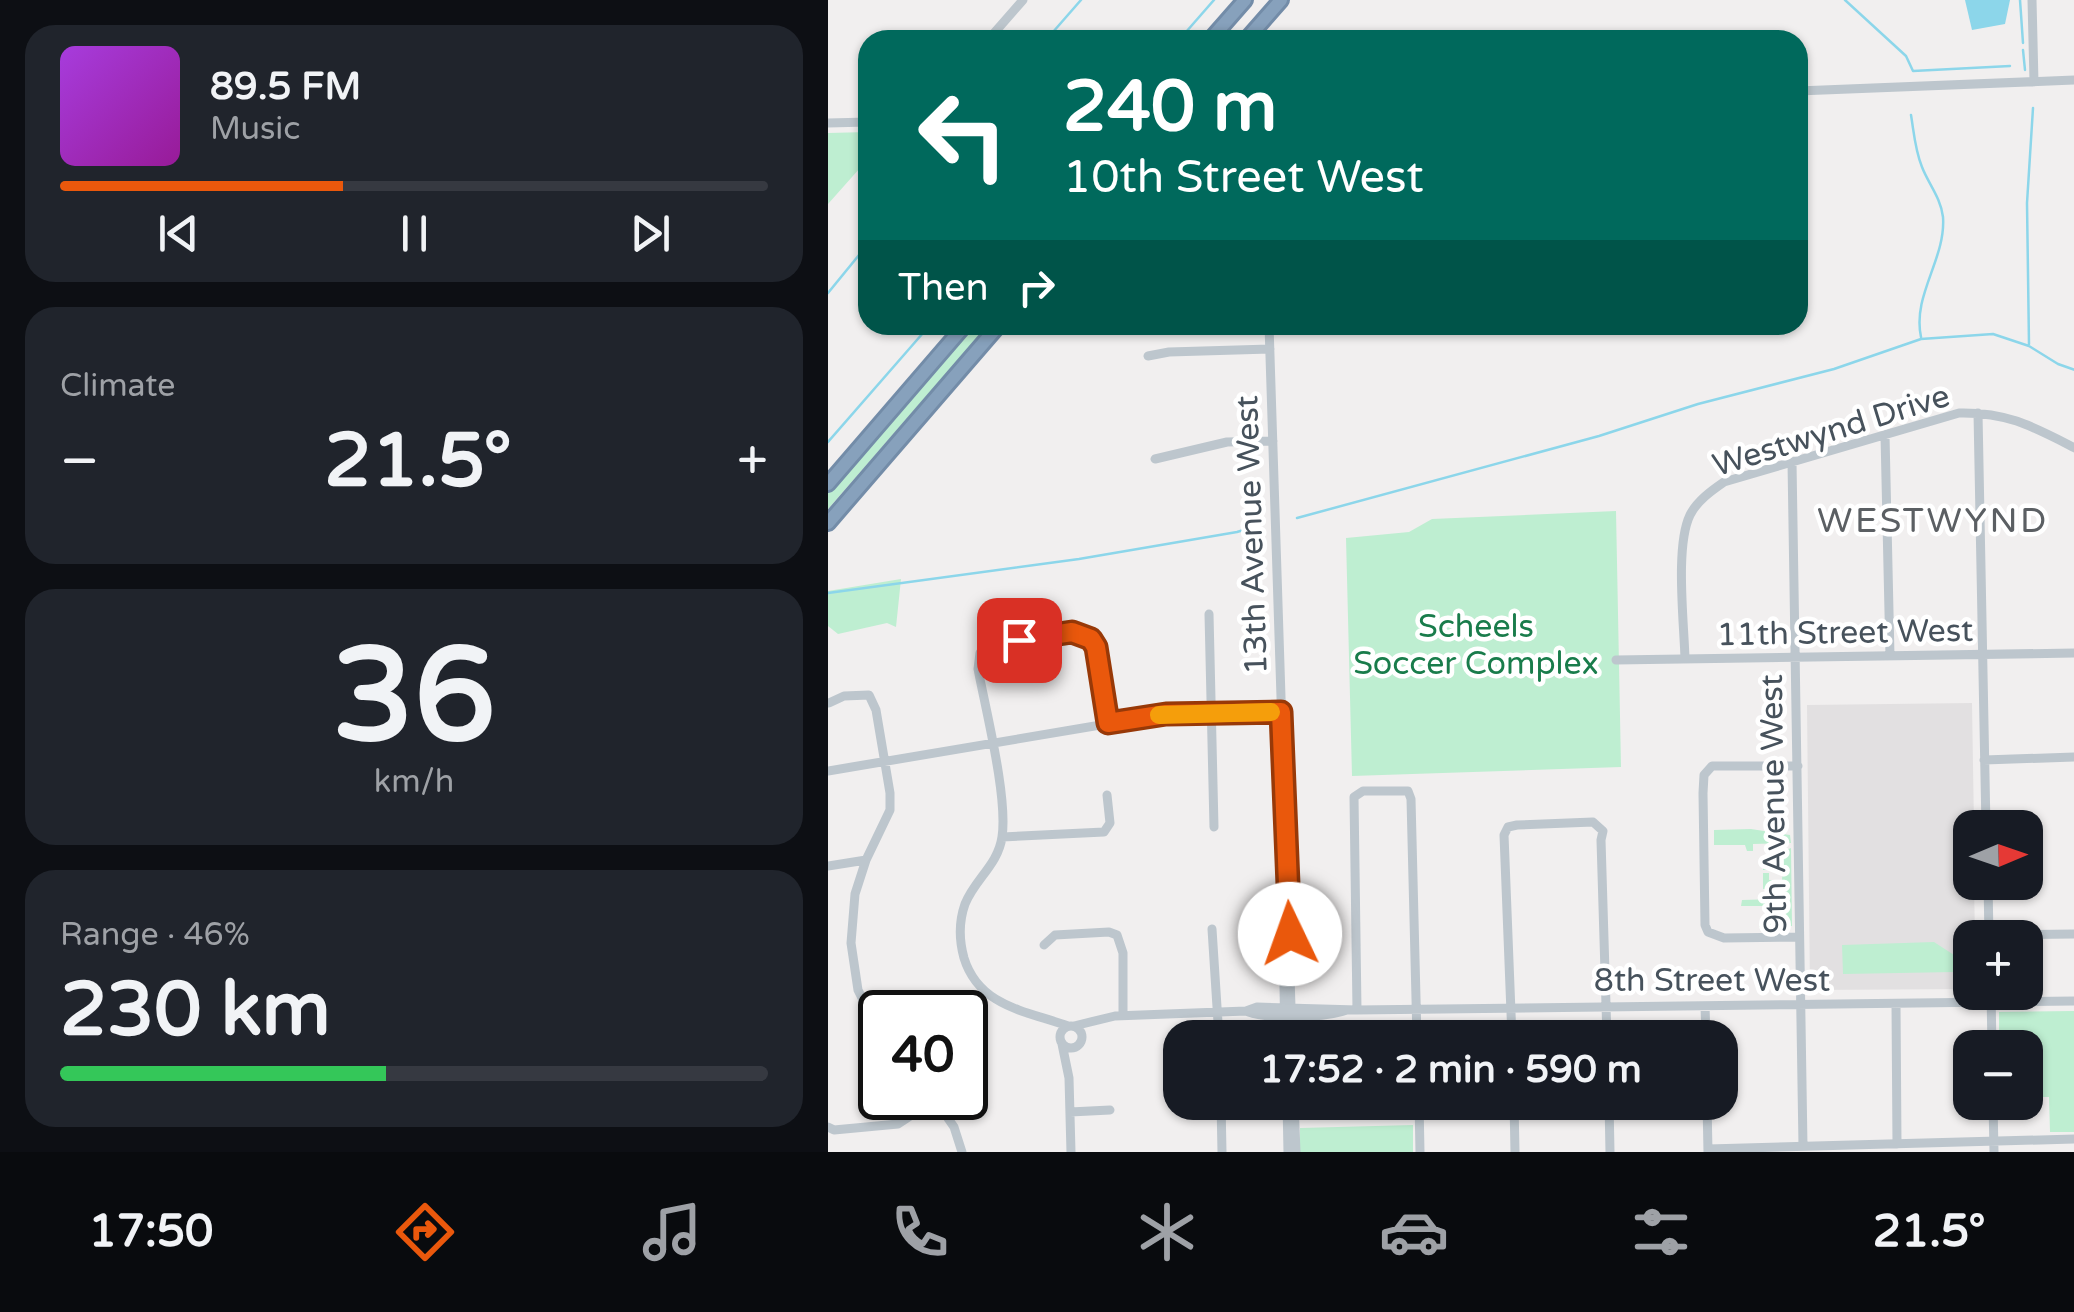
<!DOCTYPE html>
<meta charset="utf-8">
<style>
body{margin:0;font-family:"Varela Round",sans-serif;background:#20242c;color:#f1f3f6;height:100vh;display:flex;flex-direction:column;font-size:38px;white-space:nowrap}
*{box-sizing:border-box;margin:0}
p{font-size:32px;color:#9ea1a6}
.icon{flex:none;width:55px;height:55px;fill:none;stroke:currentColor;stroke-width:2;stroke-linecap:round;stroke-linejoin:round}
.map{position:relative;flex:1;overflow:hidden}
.side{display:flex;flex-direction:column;gap:25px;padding:25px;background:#0d0f14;width:828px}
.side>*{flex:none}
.guide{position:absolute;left:30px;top:30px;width:950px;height:305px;border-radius:30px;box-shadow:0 2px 8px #0004;background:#00695c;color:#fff;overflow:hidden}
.needle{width:65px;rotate:88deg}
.buttons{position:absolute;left:1125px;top:810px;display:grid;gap:20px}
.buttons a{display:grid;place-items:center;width:90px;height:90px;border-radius:20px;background:#171b24;box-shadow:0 2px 8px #0004;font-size:50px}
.speed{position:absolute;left:30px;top:990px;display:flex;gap:20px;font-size:50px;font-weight:700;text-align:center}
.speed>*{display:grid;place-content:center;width:130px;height:130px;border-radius:50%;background:#171b24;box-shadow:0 2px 8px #0004;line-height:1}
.speed .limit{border:5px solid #111;border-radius:15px;background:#fff;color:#111}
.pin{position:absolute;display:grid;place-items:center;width:85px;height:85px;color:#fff;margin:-42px;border-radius:20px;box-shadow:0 5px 15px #0006}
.me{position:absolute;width:110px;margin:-55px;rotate:357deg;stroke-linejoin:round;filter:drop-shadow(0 0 8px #0008)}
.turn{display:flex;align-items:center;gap:35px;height:210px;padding:0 40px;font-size:45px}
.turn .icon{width:130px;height:130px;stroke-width:2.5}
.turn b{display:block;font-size:70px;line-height:85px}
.then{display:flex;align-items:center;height:95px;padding:0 40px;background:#0003;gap:20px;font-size:38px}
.big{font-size:75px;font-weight:700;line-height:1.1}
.side .card{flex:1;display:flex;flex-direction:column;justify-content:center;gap:15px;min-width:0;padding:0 35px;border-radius:30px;background:#20242c}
.side .dial{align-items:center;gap:0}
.dial b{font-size:130px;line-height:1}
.song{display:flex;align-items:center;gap:30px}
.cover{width:120px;height:120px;border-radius:15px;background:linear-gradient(135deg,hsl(280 70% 55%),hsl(300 70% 35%))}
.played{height:10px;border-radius:5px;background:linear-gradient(90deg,#ea580c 40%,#363941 40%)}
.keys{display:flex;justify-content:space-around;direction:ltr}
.heat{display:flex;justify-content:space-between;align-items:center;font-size:55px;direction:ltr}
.charge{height:15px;border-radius:8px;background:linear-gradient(90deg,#34c759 46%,#363941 0)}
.trip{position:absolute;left:335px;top:1020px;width:575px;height:100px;border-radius:30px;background:#171b24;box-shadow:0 2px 8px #0004;font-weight:700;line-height:100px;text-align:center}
.dock{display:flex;height:160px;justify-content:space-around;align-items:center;background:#090b0e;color:#9ea1a6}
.dock .icon{width:70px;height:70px}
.dock .on{color:#ea580c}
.dock b{font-size:45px;color:#f1f3f6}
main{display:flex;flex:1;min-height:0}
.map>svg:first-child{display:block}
.education{fill:#e2e0e1}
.green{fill:#beeed1}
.water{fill:#8cd6ea}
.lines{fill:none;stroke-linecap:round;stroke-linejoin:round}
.stream{stroke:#8cd6ea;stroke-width:2.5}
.highway-casing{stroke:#738ca8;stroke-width:18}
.minor{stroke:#bdc6cd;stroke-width:9}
.highway{stroke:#87a1bc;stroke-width:12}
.route-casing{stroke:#983908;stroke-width:25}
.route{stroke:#ea580c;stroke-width:18}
.slow{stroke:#f59e0b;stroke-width:18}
.labels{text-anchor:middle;stroke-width:9;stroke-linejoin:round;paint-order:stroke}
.street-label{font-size:32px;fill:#47525c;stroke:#fff}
.park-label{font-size:32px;fill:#197c4b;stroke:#fff}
.neighbourhood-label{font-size:35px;letter-spacing:2.5px;fill:#5b5f63;stroke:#fff}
</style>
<main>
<section class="side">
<div class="card">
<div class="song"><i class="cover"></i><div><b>89.5 FM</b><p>Music</p></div></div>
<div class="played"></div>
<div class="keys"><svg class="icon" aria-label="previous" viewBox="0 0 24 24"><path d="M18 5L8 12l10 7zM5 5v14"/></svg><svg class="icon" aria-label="pause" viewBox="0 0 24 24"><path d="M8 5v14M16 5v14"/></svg><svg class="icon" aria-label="next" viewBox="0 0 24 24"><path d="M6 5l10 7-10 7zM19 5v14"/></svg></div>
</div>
<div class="card"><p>Climate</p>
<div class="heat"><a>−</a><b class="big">21.5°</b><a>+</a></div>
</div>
<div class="card dial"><b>36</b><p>km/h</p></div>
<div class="card"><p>Range · 46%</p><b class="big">230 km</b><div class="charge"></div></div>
</section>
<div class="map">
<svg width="1247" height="1152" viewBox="0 0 1247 1152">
<rect width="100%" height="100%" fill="#f1efef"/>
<!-- education -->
<path class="education" d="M1144 703 1146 827 1142 828V882L1146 883 1147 937 1142 938V989L982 990 979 705Z"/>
<!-- green -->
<path class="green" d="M40 132V159L0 204V133Z
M145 325H160L0 509V492Z
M788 511 793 767 524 776 518 538 581 532 604 519Z
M73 579 68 627 59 623 10 634 0 626V591Z
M923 829 962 835 963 843 925 844V851H919L917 845H886V830Z
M963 848 964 926 931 927 932 920 947 919V906H913L914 900 950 899V888L935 889V873H941V880H954L955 864H941V870H935V856H954L955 851Z
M1106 942 1126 955 1127 972 1015 974 1014 945Z
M1246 1011V1132H1222L1221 1097H1198V1048L1171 1047V1012Z
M585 1125V1152H472V1128Z"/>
<!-- water -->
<path class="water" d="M1137 0H1182L1177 24 1144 30Z"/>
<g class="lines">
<!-- stream -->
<path class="stream" d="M1017 0 1078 56 1085 71 1182 66
M1192 0 1195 43
M218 40 253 0
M351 40 386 0
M1195 50 1197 70
M1083 115C1086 133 1087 150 1094 167 1100 183 1113 198 1115 217 1118 259 1084 295 1093 337
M0 293 40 244
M1201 344 1199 203 1205 108
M0 442 102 325
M469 518 771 436 870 404 1006 369 1093 339 1165 334 1201 346 1230 364 1247 370
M0 593 251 559 409 532 435 524"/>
<!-- highway casing -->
<g class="highway-casing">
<path id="highway" d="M382 40 417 0
M418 40 453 0
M0 484 137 325
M0 523 171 325"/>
</g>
<!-- minor -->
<path class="minor" d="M1204 0 1206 82
M160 40 195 0
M970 91 1247 80
M0 123 40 122
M441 325 464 1038
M320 356 341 352 442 349
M1150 413 1158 828
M1057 435 1062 656
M327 459 399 442 445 441
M964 462 975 1146
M381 614 386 827
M857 659C856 622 847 546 862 515 869 501 883 491 896 482L1131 413C1179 412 1204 426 1247 448
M788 660 1247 653
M1 703 16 696 41 695 48 710 62 793V810L38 860 27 894 23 943 30 990 52 1034
M1156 760 1247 757
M970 766H884L876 775 875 793 877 925 880 932 896 938 971 937
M0 771 326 716 453 711
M174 837 276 832 282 823 279 795
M0 866 38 860
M1160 882 1161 938
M454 886 457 1038
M384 929 391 1038
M1161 935 1247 934
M216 945 227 935 281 932 289 935 295 953V1015
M1163 992 1164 1048
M1068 1004 1069 1144
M877 1006 878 1038
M529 1010 526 797 535 791H580L583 799 589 1038
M418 1011C440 1020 496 1018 519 1010
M232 1037a11 11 0 1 1 22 0a11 11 0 1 1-22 0Z
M240 1026C199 1011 151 1007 136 958 131 940 131 921 137 904 147 879 170 865 174 837 180 798 158 711 150 669L152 653C165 640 239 629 257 634L267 647 280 723
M246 1026 287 1016 418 1011 429 1007 529 1010 1247 1001
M684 1038 676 835 680 827 689 825 765 822 775 831 773 840 779 1038
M234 1044 241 1078 243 1152
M106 1098 126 1127 134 1152
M393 1102 394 1152
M459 1102 460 1152
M466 1102 468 1152
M591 1102 592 1152
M686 1102 687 1152
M781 1102 782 1152
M879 1102 880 1152
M1165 1102 1166 1152
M242 1112 282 1110
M0 1127 6 1130 70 1124 108 1099
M880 1149 1247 1139"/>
<!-- highway -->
<use href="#highway" class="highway"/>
</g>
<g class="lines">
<!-- route casing -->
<g class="route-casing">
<path id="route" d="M191 640 244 632 263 639 268 647 280 723 338 714 453 712 462 934"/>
</g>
<!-- route -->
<use href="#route" class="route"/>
<!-- slow -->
<path class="slow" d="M331 715 443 712"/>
</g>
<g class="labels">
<!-- street labels -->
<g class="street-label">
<text transform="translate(1003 430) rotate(-17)" y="11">Westwynd Drive</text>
<text transform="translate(423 535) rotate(-92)" y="11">13th Avenue West</text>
<text transform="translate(1017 632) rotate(-1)" y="11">11th Street West</text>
<text transform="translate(945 804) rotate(-91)" y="11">9th Avenue West</text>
<text x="884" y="991">8th Street West</text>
</g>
<!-- park labels -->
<g class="park-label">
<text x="648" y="637">Scheels<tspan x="648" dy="37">Soccer Complex</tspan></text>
</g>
<!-- neighbourhood labels -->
<g class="neighbourhood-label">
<text x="1105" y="532">WESTWYND</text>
</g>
</g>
</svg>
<div class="buttons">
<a><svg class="needle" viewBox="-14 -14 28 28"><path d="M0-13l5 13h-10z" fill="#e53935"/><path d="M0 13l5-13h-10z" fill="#9ea1a6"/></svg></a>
<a>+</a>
<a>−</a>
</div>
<div class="speed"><div class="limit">40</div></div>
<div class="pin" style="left:191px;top:640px;background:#d93025"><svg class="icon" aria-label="arrive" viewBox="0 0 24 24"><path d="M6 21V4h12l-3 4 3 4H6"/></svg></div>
<svg class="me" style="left:462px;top:934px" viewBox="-20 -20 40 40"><circle r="19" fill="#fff"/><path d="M0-13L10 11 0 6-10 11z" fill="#ea580c"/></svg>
<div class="trip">17:52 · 2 min · 590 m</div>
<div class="guide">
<div class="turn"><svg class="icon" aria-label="left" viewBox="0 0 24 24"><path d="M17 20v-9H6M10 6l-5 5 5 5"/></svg><div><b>240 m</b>10th Street West</div></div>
<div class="then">Then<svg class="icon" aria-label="right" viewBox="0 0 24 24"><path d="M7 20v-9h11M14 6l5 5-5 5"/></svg></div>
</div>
</div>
</main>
<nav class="dock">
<b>17:50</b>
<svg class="icon on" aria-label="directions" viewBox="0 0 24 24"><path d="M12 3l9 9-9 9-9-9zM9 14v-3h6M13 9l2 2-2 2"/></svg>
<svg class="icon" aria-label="music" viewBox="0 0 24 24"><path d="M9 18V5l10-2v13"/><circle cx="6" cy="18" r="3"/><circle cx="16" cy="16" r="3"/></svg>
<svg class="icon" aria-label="phone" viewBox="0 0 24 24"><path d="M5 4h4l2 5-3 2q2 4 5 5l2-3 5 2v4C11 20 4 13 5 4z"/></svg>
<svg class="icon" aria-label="climate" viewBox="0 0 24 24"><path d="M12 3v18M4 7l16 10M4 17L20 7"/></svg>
<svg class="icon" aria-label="car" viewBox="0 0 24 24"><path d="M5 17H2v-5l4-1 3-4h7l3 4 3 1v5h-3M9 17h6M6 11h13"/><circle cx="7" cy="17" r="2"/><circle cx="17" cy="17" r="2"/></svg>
<svg class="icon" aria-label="filters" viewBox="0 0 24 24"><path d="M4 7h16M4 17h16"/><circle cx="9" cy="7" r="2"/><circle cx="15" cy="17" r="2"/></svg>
<b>21.5°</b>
</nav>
